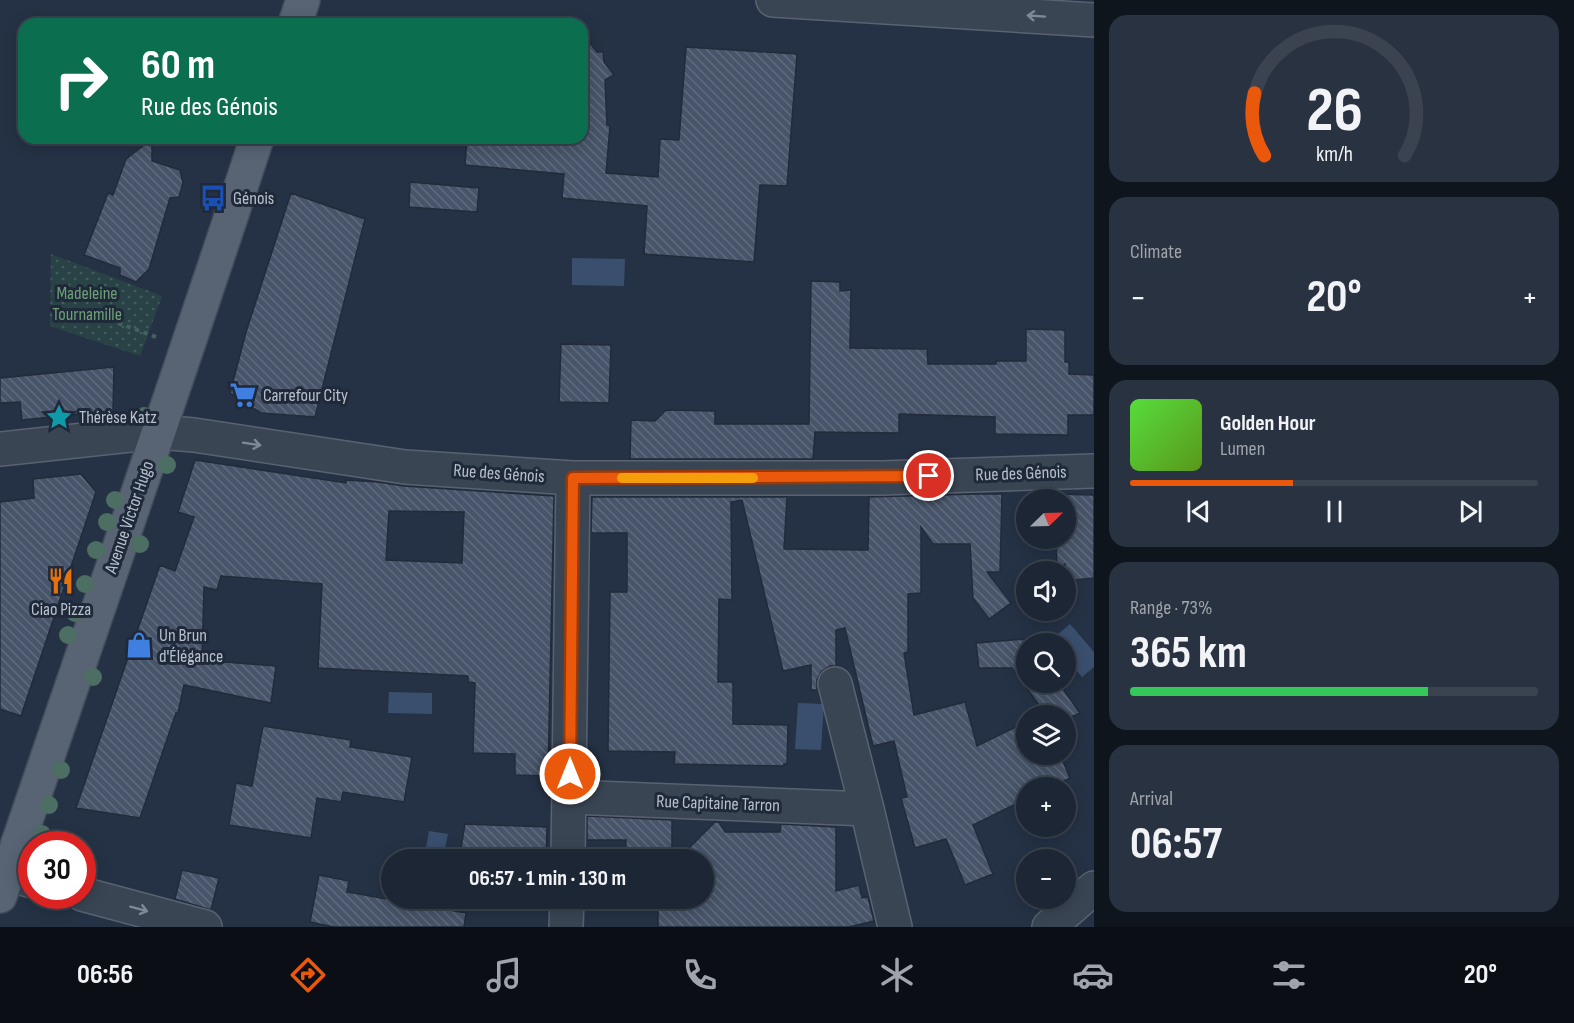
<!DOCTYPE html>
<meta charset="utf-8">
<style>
body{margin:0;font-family:"Sofia Sans Condensed",sans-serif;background:#293240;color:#f1f3f6;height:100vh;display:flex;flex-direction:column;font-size:22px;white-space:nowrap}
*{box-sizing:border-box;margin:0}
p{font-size:20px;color:#a0a5ac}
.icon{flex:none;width:33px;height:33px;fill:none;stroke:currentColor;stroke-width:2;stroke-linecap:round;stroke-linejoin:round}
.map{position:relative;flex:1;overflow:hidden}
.side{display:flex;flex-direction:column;gap:15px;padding:15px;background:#0f151d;width:480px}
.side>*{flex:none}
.guide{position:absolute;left:18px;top:18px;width:570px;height:126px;border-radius:18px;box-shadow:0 3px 15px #0003,0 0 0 2px #3a434f;background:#0b6e4f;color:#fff;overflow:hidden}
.needle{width:39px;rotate:67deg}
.controls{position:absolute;left:1016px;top:489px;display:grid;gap:12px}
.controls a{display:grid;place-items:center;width:60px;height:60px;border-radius:50%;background:#1c2634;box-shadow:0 3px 15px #0003,0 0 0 2px #3a434f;font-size:30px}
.speed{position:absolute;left:18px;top:831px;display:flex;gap:12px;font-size:30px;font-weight:700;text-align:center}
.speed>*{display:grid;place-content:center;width:78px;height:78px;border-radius:50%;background:#1c2634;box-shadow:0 3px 15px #0003,0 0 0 2px #3a434f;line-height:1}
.speed .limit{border:9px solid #d22;background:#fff;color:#111}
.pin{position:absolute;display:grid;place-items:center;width:51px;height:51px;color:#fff;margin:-26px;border:3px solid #fff;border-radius:50%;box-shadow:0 2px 6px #0007}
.me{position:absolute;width:66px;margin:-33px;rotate:0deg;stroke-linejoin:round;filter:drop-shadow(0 0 4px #0008)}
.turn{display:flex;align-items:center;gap:21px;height:126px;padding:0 24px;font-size:27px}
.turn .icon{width:78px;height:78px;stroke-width:2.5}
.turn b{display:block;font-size:42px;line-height:51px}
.big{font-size:45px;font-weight:700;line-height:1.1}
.side .tile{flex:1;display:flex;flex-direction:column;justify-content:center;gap:9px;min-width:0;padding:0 21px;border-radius:18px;background:#293240}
.side .dial{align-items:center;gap:0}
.dial svg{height:156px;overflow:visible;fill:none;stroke:#3a434f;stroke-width:7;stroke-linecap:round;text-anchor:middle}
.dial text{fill:#f1f3f6;stroke:none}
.song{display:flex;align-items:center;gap:18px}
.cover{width:72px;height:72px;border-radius:9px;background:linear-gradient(135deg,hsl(110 70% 55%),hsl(90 70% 35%))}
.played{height:6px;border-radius:3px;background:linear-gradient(90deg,#ea580c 40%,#3a434f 40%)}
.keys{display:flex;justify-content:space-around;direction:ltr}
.heat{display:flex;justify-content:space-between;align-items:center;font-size:33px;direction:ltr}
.charge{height:9px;border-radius:4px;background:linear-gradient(90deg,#34c759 73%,#3a434f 0)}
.trip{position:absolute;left:381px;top:849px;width:333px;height:60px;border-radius:30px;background:#1c2634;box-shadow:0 3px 15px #0003,0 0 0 2px #3a434f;font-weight:700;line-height:60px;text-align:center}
.tabs{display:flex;height:96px;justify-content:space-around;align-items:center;background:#0b0f15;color:#a0a5ac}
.tabs .icon{width:42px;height:42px}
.tabs .current{color:#ea580c}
.tabs b{font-size:27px;color:#f1f3f6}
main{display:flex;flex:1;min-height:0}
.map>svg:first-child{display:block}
.grass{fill:url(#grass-dots)}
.water{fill:#3a4f6e}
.building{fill:url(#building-back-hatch);stroke:#212b3b;stroke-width:1.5;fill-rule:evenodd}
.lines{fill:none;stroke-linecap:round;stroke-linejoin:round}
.minor-casing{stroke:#596271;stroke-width:36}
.major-casing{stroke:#444d5d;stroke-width:36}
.path{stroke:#465f61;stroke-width:4;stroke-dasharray:4.5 4.5;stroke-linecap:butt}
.minor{stroke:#3a4554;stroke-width:33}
.major{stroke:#586474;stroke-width:33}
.tree{fill:#4d6e62}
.oneway{stroke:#7f8997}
.route-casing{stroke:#983908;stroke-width:15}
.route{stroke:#ea580c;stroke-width:10}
.slow{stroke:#f59e0b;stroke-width:10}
.labels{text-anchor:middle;stroke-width:6;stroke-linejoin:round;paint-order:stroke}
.poi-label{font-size:18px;fill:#b8c0cd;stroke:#1f2939;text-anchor:start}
.park-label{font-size:18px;fill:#6da079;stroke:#1f2939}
.street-label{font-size:18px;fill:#b8c0cd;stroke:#1f2939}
</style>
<main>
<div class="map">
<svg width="1094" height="927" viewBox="0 0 1094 927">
<defs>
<pattern id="grass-dots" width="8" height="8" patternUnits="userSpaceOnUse" patternTransform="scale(1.5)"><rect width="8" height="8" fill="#284245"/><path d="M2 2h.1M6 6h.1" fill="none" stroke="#455c5f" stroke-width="1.8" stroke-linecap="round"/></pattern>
<pattern id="building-back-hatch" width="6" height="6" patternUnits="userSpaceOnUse" patternTransform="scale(1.5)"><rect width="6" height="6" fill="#475469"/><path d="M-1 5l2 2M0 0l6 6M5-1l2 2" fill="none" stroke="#5f6b7d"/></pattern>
</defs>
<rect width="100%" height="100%" fill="#253245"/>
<!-- grass -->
<path class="grass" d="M51 254 162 296 140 356 50 326Z"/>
<!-- water -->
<path class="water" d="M572 258 625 259 624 286 572 285Z
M1070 624 1094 652V667L1082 677 1065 657V644L1053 643 1051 640Z
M389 692 432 693V714L388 713Z
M798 703 824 704 821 750 795 749Z
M429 831 448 834 443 859H424Z"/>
<!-- building -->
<path class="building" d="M582 33 597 52H603L604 62 614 75 605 80 607 125 610 126 606 173 658 177 660 139 679 140 686 47 797 54 787 186 760 185 754 262 644 254 647 206 562 198 564 174 465 165 467 138H582Z
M152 139V161L180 170 183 183 179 197 170 198 149 269 136 282 120 275V268L84 255 108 193 113 195 126 159Z
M410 182 479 188 477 212 409 207Z
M291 193 365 219 315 417 261 413 230 393 246 332Z
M811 281 840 282V291L851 290 850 348 927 349 928 364H996V361H1026V329L1065 330V362H1069V374L1094 375V415H1068V435L995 434V417L899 414V433L815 432 813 459H630L631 420 655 421 666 410 715 411V424H809Z
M561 344 611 345 609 403 559 402Z
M114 367 113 411 22 420 20 402 0 403V378Z
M195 460 346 483V480L378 482 404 486 554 496 548 776 515 775V754L473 753 475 683 468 682V676L318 668 322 584 221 576 217 590 204 587 202 660 276 666 271 703 184 685 178 713H176L140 818 76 808 160 565 175 571 194 517 178 512ZM389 511 464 512 462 563 386 560Z
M81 474 96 492 21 716 0 709V502L34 498 33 479Z
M975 494H1002L1000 572H987L1011 603 989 619 973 598 970 544H933L921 527V593L908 594V652L904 653 914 715 965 702 977 746 1026 722V754H1060L1070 778 1050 788H1026V799L973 825 993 874 965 885 946 839 915 848 901 798 907 797 894 741 873 746 845 628 836 630V666H830L822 671 817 680V690H811V665L783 671 742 500 731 502 732 600 719 599 718 682H733V724L788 725 787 764H784L783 766 674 764 675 752 608 751 610 592H627V533H591L592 497H787L784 549 868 550 869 497Z
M1053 494 1094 495V578L1065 581V564L1057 569 1056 538H1065V500H1054Z
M1025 639 1028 644H1026V682H1058L1080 713 1065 720V716H1047L1012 668H979L976 643Z
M263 726 351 740 350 747 412 757 404 802 343 792 341 802 317 798 311 838 229 825 236 783 252 786Z
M587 816 672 820V860H625L626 840H587Z
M715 822H719L725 832H780L781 824 836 827V891L859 885 862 898 868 897 874 921 849 927H658V898H704V860H677Z
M465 824 547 827 546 860H459Z
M182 870 219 878 211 910 175 899Z
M319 875 349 881 347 892 466 913 464 927H334L310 922Z"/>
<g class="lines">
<!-- minor casing -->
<g class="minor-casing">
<path id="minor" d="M773 0 1094 20
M0 449 158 432 194 435 405 467 573 478H882L1094 471
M835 684 867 809
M570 797 867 809 895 927
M568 860 573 478
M7 874 32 881
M82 894 205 927
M566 927 567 898
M1049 927 1094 888"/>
</g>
<!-- major casing -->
<g class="major-casing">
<path id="major" d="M295 24 303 0
M0 896C86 644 174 391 257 138"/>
</g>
<!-- path -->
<path class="path" d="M118 323 156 337"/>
<!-- minor -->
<use href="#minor" class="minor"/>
<!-- major -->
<use href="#major" class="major"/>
</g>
<!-- trees -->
<g class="tree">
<circle cx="144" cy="416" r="9"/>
<circle cx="167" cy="465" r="9"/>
<circle cx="115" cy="500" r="9"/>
<circle cx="107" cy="522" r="9"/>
<circle cx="140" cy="544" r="9"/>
<circle cx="96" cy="550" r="9"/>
<circle cx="85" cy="584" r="9"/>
<circle cx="75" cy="613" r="9"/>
<circle cx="68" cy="635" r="9"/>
<circle cx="93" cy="677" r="9"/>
<circle cx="61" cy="770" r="9"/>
<circle cx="49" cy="805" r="9"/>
<circle cx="42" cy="834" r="9"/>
</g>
<!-- one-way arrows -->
<defs><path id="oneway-shaft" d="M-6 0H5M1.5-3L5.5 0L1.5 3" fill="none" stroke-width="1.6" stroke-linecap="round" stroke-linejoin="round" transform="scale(1.5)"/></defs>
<g class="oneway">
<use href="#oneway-shaft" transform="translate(1036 16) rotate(-176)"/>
<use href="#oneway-shaft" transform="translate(252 444) rotate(9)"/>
<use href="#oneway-shaft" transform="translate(139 909) rotate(15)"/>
</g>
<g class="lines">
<!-- route casing -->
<g class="route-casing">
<path id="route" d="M570 774 573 478 929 476"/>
</g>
<!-- route -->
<use href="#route" class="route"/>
<!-- slow -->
<path class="slow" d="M622 478H753"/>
</g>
<!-- icons -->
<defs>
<g id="bus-bare" transform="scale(2.07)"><path d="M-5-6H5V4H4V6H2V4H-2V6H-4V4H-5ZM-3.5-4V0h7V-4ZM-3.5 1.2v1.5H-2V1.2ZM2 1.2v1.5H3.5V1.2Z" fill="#1a4fb4" stroke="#1f2939" stroke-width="2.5" paint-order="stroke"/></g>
<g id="supermarket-bare" transform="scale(2.07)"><path d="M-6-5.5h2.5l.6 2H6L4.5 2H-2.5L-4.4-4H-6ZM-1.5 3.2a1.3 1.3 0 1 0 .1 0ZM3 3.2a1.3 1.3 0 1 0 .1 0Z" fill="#3f7fe0" stroke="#1f2939" stroke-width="2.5" paint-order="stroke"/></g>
<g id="sight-bare" transform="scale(2.07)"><path d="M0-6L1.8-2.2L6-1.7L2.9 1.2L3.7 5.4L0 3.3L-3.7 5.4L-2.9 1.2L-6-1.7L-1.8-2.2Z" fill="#0f9aa8" stroke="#1f2939" stroke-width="2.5" paint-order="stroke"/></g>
<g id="restaurant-bare" transform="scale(2.07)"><path d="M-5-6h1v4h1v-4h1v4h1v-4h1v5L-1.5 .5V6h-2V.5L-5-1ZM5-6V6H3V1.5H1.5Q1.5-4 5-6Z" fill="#e8710a" stroke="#1f2939" stroke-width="2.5" paint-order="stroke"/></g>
<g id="shop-bare" transform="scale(2.07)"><path d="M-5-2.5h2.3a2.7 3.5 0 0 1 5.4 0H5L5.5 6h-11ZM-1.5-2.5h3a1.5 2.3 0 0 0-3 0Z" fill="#3f7fe0" stroke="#1f2939" stroke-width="2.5" paint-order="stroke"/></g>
</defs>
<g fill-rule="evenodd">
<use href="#bus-bare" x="213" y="198"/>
<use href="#supermarket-bare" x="243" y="395"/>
<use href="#sight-bare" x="59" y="417"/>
<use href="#restaurant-bare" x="61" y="581"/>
<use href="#shop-bare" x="139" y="645"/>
</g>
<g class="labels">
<!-- poi labels -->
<g class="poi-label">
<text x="233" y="204">Génois</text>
<text x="263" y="401">Carrefour City</text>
<text x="79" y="423">Thérèse Katz</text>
<text x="61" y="615" text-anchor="middle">Ciao Pizza</text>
<text x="159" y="641">Un Brun<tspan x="159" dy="21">d'Élégance</tspan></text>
</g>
<!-- park labels -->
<g class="park-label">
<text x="87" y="299">Madeleine<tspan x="87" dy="21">Tournamille</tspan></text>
</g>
<!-- street labels -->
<g class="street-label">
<text transform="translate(499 473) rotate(4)" y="6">Rue des Génois</text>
<text transform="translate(1021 473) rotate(-2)" y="6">Rue des Génois</text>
<text transform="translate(129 517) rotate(-71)" y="6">Avenue Victor Hugo</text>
<text transform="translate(718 803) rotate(2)" y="6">Rue Capitaine Tarron</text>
</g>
</g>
</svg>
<div class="controls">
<a><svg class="needle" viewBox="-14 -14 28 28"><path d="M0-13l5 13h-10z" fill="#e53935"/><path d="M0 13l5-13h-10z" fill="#a0a5ac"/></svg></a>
<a><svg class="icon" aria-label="sound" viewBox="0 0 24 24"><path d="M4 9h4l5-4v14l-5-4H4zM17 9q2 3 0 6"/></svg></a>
<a><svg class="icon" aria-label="search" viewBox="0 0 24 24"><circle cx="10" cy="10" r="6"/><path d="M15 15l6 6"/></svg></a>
<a><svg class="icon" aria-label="layers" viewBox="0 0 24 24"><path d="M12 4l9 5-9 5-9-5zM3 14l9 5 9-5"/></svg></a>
<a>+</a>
<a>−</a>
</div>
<div class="speed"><div class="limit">30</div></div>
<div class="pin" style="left:929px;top:476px;background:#d93025"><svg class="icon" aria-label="arrive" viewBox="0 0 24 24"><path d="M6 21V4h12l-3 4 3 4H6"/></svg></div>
<svg class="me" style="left:570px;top:774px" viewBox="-20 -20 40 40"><circle r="17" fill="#ea580c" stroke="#fff" stroke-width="3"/><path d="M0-11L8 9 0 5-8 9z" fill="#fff"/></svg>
<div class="trip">06:57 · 1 min · 130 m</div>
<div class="guide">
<div class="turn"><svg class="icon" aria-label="right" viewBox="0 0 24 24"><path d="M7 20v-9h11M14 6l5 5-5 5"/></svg><div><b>60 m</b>Rue des Génois</div></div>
</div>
</div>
<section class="side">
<div class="tile dial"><svg viewBox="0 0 100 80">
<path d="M14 69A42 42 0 1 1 86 69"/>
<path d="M14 69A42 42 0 0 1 9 37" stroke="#ea580c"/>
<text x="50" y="56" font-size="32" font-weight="700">26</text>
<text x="50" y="72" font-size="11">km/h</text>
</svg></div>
<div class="tile"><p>Climate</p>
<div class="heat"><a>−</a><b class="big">20°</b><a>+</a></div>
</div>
<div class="tile">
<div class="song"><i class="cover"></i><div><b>Golden Hour</b><p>Lumen</p></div></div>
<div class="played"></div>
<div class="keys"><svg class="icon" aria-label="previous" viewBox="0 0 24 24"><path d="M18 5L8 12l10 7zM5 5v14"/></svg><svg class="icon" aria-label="pause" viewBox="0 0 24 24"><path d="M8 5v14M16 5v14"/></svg><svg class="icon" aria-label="next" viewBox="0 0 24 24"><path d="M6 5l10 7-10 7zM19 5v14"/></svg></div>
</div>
<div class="tile"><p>Range · 73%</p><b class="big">365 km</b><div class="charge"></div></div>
<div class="tile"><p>Arrival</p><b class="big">06:57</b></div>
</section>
</main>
<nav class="tabs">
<b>06:56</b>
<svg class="icon current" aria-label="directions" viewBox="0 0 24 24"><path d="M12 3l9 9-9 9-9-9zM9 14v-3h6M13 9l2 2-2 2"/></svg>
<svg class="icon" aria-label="music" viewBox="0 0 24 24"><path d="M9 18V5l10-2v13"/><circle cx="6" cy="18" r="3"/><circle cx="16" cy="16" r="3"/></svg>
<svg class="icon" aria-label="phone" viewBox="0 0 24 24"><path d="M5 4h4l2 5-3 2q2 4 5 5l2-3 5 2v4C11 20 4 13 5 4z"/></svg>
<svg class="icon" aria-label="climate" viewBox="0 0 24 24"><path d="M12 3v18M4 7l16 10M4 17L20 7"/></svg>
<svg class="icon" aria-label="car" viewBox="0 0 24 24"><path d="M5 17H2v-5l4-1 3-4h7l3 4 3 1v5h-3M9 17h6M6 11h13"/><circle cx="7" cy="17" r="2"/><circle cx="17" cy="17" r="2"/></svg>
<svg class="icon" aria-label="filters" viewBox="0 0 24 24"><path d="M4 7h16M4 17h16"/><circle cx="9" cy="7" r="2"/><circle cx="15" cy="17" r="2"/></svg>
<b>20°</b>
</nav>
